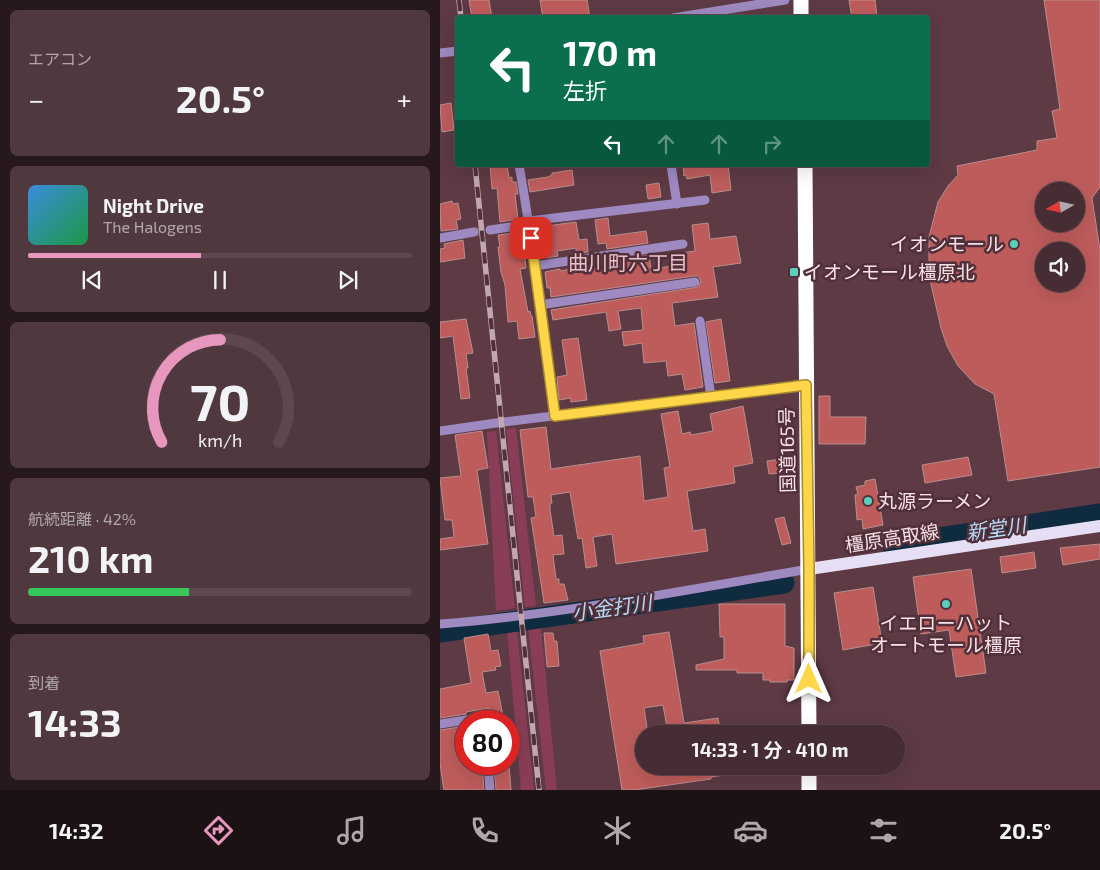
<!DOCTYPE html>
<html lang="ja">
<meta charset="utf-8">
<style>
body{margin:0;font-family:"Exo 2","Noto Sans JP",sans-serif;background:#50383f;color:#f1f3f6;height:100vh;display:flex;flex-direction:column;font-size:19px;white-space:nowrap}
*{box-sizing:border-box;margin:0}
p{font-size:16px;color:#b0a7ac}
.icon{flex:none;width:28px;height:28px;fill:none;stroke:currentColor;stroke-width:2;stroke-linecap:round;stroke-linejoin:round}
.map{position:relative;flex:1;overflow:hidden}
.side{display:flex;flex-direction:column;gap:10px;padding:10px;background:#26181c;width:440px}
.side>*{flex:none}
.guide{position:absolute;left:15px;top:15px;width:475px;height:152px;border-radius:5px;box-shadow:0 5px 20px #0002,0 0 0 1px #5e484e;background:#0b6e4f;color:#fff;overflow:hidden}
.needle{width:32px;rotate:261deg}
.controls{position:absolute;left:595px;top:182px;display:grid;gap:10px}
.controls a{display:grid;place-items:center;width:50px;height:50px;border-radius:50%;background:#462c33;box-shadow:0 5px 20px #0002,0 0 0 1px #5e484e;font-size:25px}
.speed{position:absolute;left:15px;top:710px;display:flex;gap:10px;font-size:25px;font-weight:700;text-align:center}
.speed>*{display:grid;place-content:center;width:65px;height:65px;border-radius:50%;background:#462c33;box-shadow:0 5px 20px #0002,0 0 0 1px #5e484e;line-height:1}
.speed .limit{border:8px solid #d22;background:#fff;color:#111}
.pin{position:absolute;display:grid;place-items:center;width:42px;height:42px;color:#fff;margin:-21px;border-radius:10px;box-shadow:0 2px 8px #0006}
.me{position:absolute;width:55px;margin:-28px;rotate:0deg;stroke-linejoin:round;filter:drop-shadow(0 0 4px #0008)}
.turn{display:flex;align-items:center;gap:18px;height:105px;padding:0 25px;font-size:22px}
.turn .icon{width:65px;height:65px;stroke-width:2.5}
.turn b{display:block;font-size:35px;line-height:42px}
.lanes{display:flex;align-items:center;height:48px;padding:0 25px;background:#0003;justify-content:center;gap:25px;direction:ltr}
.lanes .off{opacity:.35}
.big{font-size:38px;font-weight:700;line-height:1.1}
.side .widget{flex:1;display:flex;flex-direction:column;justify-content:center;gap:8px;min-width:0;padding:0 18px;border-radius:8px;background:#50383f}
.side .dial{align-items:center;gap:0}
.dial svg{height:130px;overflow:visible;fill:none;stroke:#5e484e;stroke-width:7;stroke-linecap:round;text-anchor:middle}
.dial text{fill:#f1f3f6;stroke:none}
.song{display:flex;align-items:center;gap:15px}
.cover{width:60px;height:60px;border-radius:8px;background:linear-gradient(135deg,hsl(210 70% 55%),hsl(140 70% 35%))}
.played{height:5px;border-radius:2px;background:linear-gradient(90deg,#e797bd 45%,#5e484e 45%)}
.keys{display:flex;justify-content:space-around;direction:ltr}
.heat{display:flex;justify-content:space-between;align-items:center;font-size:28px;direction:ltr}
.charge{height:8px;border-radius:4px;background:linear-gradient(90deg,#34c759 42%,#5e484e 0)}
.trip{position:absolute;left:195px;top:725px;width:270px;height:50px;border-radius:25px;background:#462c33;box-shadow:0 5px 20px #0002,0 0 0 1px #5e484e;font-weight:700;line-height:50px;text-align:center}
.tab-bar{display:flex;height:80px;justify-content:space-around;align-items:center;background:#1c1214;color:#b0a7ac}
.tab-bar .icon{width:35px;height:35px}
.tab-bar .selected{color:#e797bd}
.tab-bar b{font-size:22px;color:#f1f3f6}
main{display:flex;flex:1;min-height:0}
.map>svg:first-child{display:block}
.green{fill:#893d56}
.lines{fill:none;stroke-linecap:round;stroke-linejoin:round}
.river{stroke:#0e2b3f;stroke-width:21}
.building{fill:#be5c5c;stroke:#b88e8c;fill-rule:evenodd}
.minor-tunnel{stroke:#74535c;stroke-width:9;stroke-dasharray:9 4.5;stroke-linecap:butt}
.minor{stroke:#9e89c0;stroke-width:9}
.major{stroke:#e6def5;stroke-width:12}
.highway{stroke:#fff;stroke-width:15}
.rail-casing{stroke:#c2a7af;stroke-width:5.5}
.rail{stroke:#513039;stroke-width:4;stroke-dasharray:11;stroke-linecap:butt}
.route-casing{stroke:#a68a30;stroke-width:12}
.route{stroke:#ffd54a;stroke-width:9}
.poi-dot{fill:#5bcebc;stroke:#513039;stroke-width:2}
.labels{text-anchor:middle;stroke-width:5;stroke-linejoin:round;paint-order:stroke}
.poi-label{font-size:19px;fill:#f7e0e6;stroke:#513039;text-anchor:start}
.street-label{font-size:19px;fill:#f7e0e6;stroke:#513039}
.neighbourhood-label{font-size:20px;fill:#eac0ca;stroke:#513039}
.water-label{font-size:20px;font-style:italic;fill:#b2dcfc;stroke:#513039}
</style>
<main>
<section class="side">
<div class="widget"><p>エアコン</p>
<div class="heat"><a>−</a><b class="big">20.5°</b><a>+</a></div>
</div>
<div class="widget">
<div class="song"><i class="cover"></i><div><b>Night Drive</b><p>The Halogens</p></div></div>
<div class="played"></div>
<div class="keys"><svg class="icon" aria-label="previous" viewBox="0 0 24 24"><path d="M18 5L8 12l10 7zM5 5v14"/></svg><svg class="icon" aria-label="pause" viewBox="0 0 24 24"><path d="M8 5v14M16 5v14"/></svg><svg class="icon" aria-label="next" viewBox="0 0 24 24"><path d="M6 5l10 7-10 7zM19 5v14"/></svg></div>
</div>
<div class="widget dial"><svg viewBox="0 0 100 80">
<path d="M14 69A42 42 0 1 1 86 69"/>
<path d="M14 69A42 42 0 0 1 50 6" stroke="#e797bd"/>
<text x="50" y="56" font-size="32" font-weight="700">70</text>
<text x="50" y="72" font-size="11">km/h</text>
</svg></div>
<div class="widget"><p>航続距離 · 42%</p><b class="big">210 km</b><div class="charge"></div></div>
<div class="widget"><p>到着</p><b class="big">14:33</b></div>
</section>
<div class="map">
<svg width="660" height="790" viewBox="0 0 660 790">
<rect width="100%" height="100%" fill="#5d3a44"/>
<!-- green -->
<path class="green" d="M76 428 96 606 85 607 66 429Z
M56 431 75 608 56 611 47 432Z
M101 627 117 790H106L88 628Z
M67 631H77L94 790H81Z"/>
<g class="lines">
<!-- river -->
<path class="river" d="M452 545 660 514
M0 632 344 583"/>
</g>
<!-- building -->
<path class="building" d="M29 0H49L52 18H32Z
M100 0H147L150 18H103Z
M409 0H435L437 16 412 18Z
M604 0H660V187L652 198 660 250V467L568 481 554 394 535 384 518 366 507 346 501 328 490 280 489 259V237L498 202 508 186 518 175 517 166 597 150V141L617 138 612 111 620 109ZM604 191H636V224H604ZM604 251H636V284H604Z
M11 103 14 130 2 132 0 105Z
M50 165H67L69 178 72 177V182H76L78 194H75L78 219 60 222 57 188 52 189Z
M243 165H288L291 190 272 193 270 175 247 179 246 175 244 176Z
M132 170 134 185 90 192 88 180 108 177 112 175V173Z
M219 183 221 197 208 199 206 185Z
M12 201 13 204 18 203 21 219 16 220 18 229 1 231 0 204Z
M168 218 170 236 206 231 208 243 167 249 166 243 158 244 155 220Z
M136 222 139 240 147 239 148 252 136 253V248L117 251 118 256 106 258 104 244H105L104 231 106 230V226Z
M268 223 270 239 296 236 301 263 273 267 278 297 232 303 235 326 254 323 263 387 245 390 242 374 228 376 226 361 204 363 202 343 184 346 182 332 203 330 201 308 178 311 181 329 169 331 166 312 113 320 111 310 258 287 261 281 258 276H254L111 297 110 288H107L105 272 120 269V271L137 268V266L209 255 211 269 233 266 232 254 255 251 252 225Z
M75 233 80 258H85L86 268 80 269 88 312 90 311 91 316H92L95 337 79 339 77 321 68 322 65 285 61 272 58 247H60L58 235Z
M23 240 25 258 0 262V249L5 248 4 244Z
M26 319 33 353 26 354 28 368H26L30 398 21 399 13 336 0 338V322Z
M281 319 290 381 275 383 266 322Z
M138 338 147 400 131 402V398L119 400 117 377 127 375 122 340Z
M379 396H390V417H426L425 444H379Z
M303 406 313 463 293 467 295 483 247 491 253 531 265 529 268 551 176 564 172 534 153 537 157 566 146 568 142 538 138 539 130 492 111 495 112 503H110V510L114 536 122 535 124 554 113 555 116 579H119V584H124L128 600 104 603 91 518 96 517 93 497H88L80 430 106 427 111 469 200 456 204 501 228 497 224 468 230 467 221 414 238 411 242 434 250 432 251 435 273 431 270 414Z
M42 431 48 468 37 470 48 544 0 550V539L14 537 12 520H5L0 478 21 476 15 435Z
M528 457 532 475 485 483 482 465Z
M348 458 350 472 329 474 327 461Z
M435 479 443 525 423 529 422 519 417 520 415 495 418 494 416 487 425 485V481Z
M344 517 351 543 342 545 335 519Z
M660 544V559L623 565 620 548Z
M594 552 596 568 562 573 560 557Z
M531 569 546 673 516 677 509 630 481 634 473 577Z
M433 587 442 643 403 650 394 593Z
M279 604H345V646L354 648V680H347V682H330V680H323V673H297V670H256V665L284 659V637H280Z
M229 632 244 723 278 718 281 734H228L223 705 204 708 208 734H204V766H251L252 770 283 766 284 775 271 777V779L194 790H182L160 651 204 643 203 636Z
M104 633H113L114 641H117L119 666 107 667Z
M48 634 51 651 58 650 61 666 55 667 56 670 42 672 46 693 58 691 64 721H50L49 708 26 712V714L0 718V689L31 683 24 638Z
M26 726V768L42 765 44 790H4L0 764V730Z
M54 764H69L71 790H56Z"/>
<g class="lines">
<!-- minor-tunnel -->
<path class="minor-tunnel" d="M34 232 50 230"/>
<!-- minor -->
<path class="minor" d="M233 18 345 0
M0 53 18 51
M79 165C94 248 103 332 115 416
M231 165 237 204
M89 221 265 200
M50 230 90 224
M0 238 34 232
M94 266 243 244
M99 305 255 282
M260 321 271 397
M0 431 56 423 366 385
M0 624C124 614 246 590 369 569
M0 724 39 718 44 721
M48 764 50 790"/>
<!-- major -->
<path class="major" d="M369 569 660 526"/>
<!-- highway -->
<path class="highway" d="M361 0V18
M365 165 369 734
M369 766V790"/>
<!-- rail casing -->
<g class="rail-casing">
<path id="rail" d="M19 0 21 18
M35 165 99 790"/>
</g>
<!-- rail -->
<use href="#rail" class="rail"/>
</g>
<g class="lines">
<!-- route casing -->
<g class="route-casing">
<path id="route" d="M91 238 115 416 366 385 369 569V679"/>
</g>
<!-- route -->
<use href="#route" class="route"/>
</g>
<!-- markers -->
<g class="poi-dot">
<circle cx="574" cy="244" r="5"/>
<rect x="349" y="267" width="10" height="10" rx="2.5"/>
<circle cx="428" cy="501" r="5"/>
<circle cx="506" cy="604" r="5"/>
</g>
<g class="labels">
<!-- poi labels -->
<g class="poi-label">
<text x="564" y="251" text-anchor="end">イオンモール</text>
<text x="364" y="279">イオンモール橿原北</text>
<text x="438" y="508">丸源ラーメン</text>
<text x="506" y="630" text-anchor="middle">イエローハット<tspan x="506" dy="22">オートモール橿原</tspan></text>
</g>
<!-- street labels -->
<g class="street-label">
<text transform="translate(347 450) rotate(-91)" y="7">国道165号</text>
<text transform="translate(452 538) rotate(-9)" y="7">橿原高取線</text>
</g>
<!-- neighbourhood labels -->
<g class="neighbourhood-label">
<text x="188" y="270">曲川町六丁目</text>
</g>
<!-- water labels -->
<g class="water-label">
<text transform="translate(556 529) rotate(-8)" y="7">新堂川</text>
<text transform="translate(172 608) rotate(-8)" y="7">小金打川</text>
</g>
</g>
</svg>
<div class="controls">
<a><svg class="needle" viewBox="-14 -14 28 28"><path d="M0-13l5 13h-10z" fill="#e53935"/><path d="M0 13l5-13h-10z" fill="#b0a7ac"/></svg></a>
<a><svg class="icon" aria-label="sound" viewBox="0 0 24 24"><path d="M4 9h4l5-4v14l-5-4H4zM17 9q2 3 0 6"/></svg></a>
</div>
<div class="speed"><div class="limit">80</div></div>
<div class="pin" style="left:91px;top:238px;background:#d93025"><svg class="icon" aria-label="arrive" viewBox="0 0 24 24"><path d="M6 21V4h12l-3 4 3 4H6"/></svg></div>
<svg class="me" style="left:369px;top:679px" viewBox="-20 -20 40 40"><path d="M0-17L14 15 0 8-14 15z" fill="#ffd54a" stroke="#fff" stroke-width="4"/></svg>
<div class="trip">14:33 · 1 分 · 410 m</div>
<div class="guide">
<div class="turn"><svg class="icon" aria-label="left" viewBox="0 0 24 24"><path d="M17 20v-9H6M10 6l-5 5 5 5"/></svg><div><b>170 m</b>左折</div></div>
<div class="lanes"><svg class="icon" aria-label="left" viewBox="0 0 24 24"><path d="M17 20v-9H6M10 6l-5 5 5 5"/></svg><svg class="icon off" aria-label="ahead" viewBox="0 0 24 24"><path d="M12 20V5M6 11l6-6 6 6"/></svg><svg class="icon off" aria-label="ahead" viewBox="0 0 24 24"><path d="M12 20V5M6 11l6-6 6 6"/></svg><svg class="icon off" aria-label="right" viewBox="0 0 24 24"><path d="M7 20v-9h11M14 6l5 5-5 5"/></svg></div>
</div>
</div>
</main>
<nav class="tab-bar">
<b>14:32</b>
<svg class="icon selected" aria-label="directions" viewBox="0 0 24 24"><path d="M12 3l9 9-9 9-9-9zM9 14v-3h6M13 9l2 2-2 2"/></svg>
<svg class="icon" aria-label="music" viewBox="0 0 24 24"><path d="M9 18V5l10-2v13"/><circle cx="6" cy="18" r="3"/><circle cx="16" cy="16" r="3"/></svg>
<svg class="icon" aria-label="phone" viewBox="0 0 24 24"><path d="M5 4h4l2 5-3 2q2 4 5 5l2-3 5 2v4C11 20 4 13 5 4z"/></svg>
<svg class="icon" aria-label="climate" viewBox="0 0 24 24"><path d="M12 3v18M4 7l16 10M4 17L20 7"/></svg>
<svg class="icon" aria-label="car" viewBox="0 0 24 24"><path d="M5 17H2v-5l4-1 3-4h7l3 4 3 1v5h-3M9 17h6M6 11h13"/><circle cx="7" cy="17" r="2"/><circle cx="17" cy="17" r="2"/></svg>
<svg class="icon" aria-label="filters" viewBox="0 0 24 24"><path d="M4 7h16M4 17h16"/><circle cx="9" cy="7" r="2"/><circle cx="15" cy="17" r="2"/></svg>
<b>20.5°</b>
</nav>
